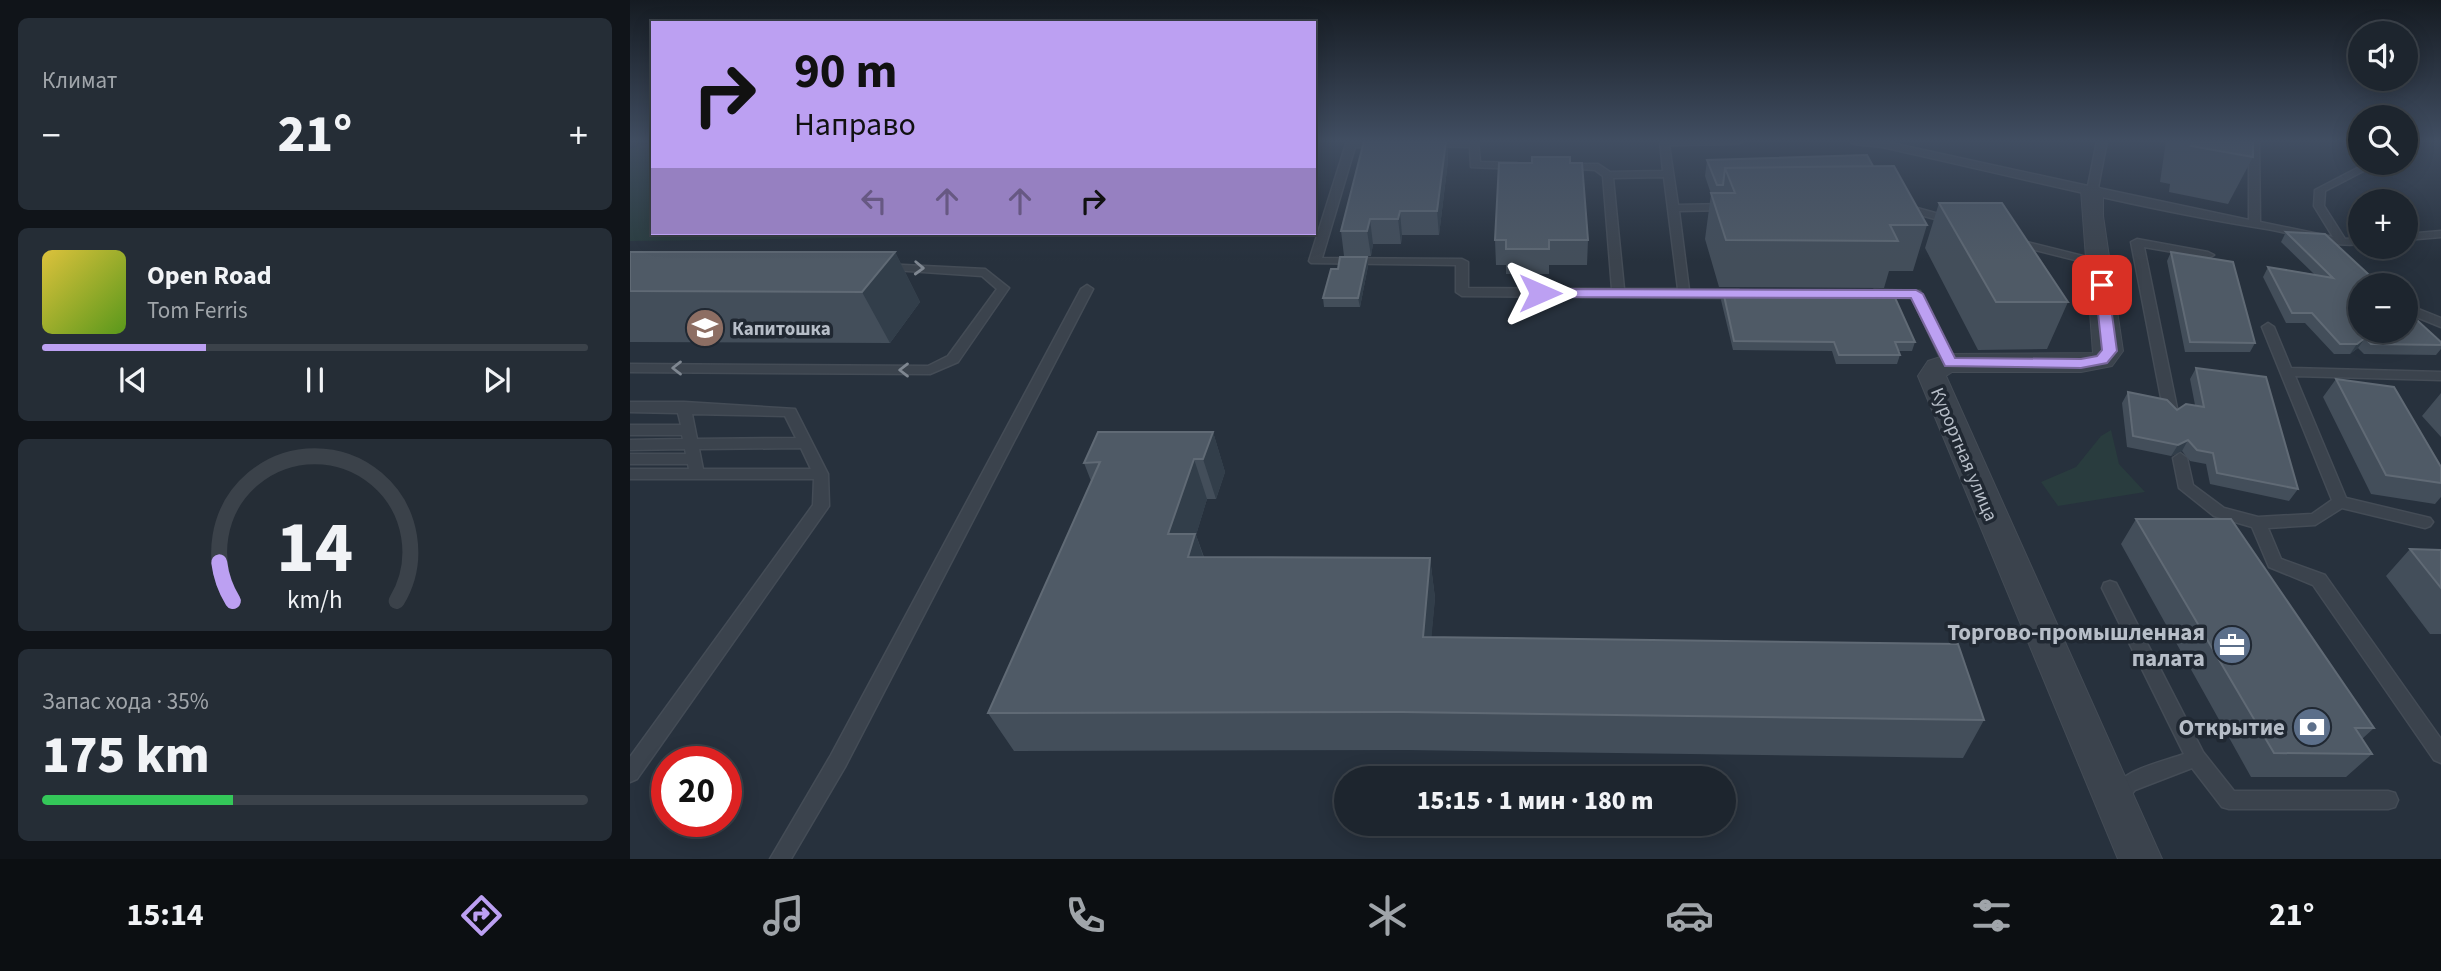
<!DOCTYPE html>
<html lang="ru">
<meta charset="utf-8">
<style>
body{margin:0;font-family:"Source Sans 3",sans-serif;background:#252d36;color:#f1f3f6;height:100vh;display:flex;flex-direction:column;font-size:26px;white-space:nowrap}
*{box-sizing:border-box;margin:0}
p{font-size:23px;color:#a0a5aa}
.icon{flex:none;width:38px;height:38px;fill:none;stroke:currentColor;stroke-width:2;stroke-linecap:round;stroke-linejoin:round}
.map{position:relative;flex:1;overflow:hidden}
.sheet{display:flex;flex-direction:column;gap:18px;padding:18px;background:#101419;width:630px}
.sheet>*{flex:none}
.top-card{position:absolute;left:21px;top:21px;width:665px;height:214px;border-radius:0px;box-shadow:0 4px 18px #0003,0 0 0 2px #3b424a;background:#bca0f2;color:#111;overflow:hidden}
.fabs{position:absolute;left:1718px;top:21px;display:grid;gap:14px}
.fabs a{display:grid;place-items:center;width:70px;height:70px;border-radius:50%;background:#1d252e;box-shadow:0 4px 18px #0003,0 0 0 2px #3b424a;font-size:35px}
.speed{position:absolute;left:21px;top:746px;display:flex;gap:14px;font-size:35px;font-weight:700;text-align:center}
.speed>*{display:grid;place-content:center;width:91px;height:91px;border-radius:50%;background:#1d252e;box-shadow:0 4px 18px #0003,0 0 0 2px #3b424a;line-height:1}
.speed .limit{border:10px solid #d22;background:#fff;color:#111}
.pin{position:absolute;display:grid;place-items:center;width:60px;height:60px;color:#fff;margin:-30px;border-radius:14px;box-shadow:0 4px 10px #0006}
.me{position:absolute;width:77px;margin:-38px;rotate:90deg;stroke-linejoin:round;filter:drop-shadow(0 0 5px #0008)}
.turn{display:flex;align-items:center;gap:24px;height:147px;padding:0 28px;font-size:32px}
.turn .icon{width:91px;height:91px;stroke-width:2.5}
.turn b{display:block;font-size:49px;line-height:60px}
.lanes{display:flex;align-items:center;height:66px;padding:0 28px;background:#0003;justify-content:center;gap:35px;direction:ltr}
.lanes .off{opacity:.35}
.big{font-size:52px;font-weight:800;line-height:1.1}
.sheet .tile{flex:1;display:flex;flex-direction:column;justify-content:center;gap:10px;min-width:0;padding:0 24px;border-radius:10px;background:#252d36}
.sheet .dial{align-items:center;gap:0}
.dial svg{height:182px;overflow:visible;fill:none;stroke:#3b424a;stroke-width:7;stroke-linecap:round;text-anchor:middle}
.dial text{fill:#f1f3f6;stroke:none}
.song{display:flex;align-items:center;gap:21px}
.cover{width:84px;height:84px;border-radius:10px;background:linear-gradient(135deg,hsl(50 70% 55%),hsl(90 70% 35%))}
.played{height:7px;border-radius:4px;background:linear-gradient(90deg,#bca0f2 30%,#3b424a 30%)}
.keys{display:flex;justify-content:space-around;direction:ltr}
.heat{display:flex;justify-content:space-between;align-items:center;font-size:38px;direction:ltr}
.charge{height:10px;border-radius:5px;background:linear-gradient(90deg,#34c759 35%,#3b424a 0)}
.trip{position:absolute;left:704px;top:766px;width:402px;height:70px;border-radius:35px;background:#1d252e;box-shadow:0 4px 18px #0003,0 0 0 2px #3b424a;font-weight:800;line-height:70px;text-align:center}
.tab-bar{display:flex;height:112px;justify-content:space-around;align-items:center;background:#0c0f12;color:#a0a5aa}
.tab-bar .icon{width:49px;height:49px}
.tab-bar .current{color:#bca0f2}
.tab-bar b{font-size:32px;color:#f1f3f6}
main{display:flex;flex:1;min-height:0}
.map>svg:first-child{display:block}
.green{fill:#293c3e}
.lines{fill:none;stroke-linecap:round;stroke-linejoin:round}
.service-casing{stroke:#444c56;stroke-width:3}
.minor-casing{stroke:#444c56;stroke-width:2}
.service{fill:#3b434d;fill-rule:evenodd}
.minor{fill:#3b434d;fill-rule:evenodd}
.wall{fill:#434e5a}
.shaded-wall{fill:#323e4a}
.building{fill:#4f5a66;stroke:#606a75;stroke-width:2}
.oneway{stroke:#7f8791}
.route{fill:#bca0f2;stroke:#7a689d;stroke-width:2}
.labels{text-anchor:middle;stroke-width:7;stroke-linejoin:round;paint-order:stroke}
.poi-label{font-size:19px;font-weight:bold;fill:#b7bec8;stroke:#202832;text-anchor:start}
.street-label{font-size:19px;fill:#b7bec8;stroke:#202832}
.near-poi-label{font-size:23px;font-weight:bold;fill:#b7bec8;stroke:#202832;text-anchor:end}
</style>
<main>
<section class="sheet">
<div class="tile"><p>Климат</p>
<div class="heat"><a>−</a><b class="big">21°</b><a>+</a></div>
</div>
<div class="tile">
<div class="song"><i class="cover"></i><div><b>Open Road</b><p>Tom Ferris</p></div></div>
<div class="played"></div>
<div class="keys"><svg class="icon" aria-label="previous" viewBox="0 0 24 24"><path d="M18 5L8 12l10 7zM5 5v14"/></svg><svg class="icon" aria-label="pause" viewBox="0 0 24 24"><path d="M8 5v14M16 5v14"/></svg><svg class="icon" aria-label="next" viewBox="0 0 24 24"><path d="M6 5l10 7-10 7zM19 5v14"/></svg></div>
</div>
<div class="tile dial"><svg viewBox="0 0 100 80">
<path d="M14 69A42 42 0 1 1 86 69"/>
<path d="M14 69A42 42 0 0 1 8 52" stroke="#bca0f2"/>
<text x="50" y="56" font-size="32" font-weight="700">14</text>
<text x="50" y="72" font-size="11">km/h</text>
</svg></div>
<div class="tile"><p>Запас хода · 35%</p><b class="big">175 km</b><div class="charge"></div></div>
</section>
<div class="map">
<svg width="1811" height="859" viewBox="0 0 1811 859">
<rect width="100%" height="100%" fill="#27313d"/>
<!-- green -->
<path class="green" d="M23 142V233H299L294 237 0 241V149Z
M1481 430 1489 464 1515 492 1428 506 1411 482 1446 467 1471 436Z"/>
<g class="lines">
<!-- service casing -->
<g class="service-casing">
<path id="service" d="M721 141H751L756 144 751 147H725L692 258 832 259 838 262V288L982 289 973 176 965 170 931 168V164H968L980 172 1033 171 1030 141H1113L1108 144 1039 145 1048 205 1098 204 1103 207 1098 210 1049 211 1059 290H1109L1115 294 1109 298 832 296 826 292V265L681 263 679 261 716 144ZM1034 177 1048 289H994L983 178Z
M799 141 848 142 850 162 887 163 892 166 887 169 841 167 840 147 796 146V142Z
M1219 141H1252L1458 186 1467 141H1477L1468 188 1619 220V141H1629L1630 222 1703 237 1684 206 1685 190 1737 163H1749L1695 191 1694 206 1715 239 1731 238V244C1699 248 1668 234 1637 229 1509 209 1380 175 1252 147L1224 144Z
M1269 203 1327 219 1328 221 1323 224 1265 208 1264 206Z
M1811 231V237L1776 240V234Z
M1385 239 1473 261 1475 263 1469 266 1381 244V240Z
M1507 239 1578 252 1584 255 1578 258 1514 247 1548 413 1541 418 1534 413 1501 242Z
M253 264 355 269 379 288 328 362 300 374 0 372V364L298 366 318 356 367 289 352 276 249 269V265Z
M457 285 463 289 215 767 161 859H140L201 755 451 289Z
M1244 290 1290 291 1327 363 1325 366 1320 367 1313 363 1282 298 1240 297 1238 294Z
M1788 309 1811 318V327L1784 316 1782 313 1784 310Z
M1638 323 1644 327 1661 368 1811 372V380L1665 376 1716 498 1800 518 1803 522 1800 526 1795 528 1712 508 1685 525 1638 528 1651 559 1695 575 1811 739V763L1804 760 1683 585 1639 567 1622 527 1584 516 1549 488 1543 458 1550 453 1557 458 1563 485 1594 508 1628 517 1682 514 1702 500 1632 327Z
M0 402H54L165 409 198 474 199 506 7 779 0 782V757L183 505 184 479H0V469H59L58 464H0V454H56L55 449 0 450V440L53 439 52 435H0V425H51L48 413 0 412ZM62 414 155 416 166 438 67 439ZM171 448 181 469H73L69 449Z
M1480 581 1486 583 1573 752 1604 791H1758L1765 793 1768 800 1765 807 1758 809H1599L1592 807 1562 768 1505 790 1494 803 1487 805 1480 803 1477 796C1489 770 1529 763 1554 754L1472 588 1474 583Z"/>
</g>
<!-- minor casing -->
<g class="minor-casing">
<path id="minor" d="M1462 183 1473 190V216L1493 351 1482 366 1451 372H1322L1316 376 1532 859H1488L1288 376 1298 361 1320 354 1463 353 1451 190Z"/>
</g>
<!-- service -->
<use href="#service" class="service"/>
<!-- minor -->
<use href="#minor" class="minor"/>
</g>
<!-- wall -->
<path class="wall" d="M734 141H817L818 161 809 235H772L771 244H743L741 256H714L711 231Z
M1536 141H1623V157L1598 204 1539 192 1540 184 1530 182Z
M1077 160 1243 166 1297 225 1283 271H1259L1254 288 1089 287 1075 239 1081 194 1075 176Z
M940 163 958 240 957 265H919V274H876V265H866L865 240Z
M1309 203 1438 302 1417 349 1348 350 1295 248Z
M1656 232 1811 342V349L1806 355 1734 354 1728 348 1720 354H1704L1675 323H1656L1633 277 1638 267 1684 274 1651 242Z
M0 252H265L290 302 260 343 0 342Z
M1541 252 1625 343 1620 352H1555L1537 261Z
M737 257 738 266 730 307H694L693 298 708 269Z
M1093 291 1285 342 1282 351H1269L1270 355 1267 364H1206L1202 351 1103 350 1091 300Z
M1566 368 1668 489 1659 501 1580 484 1576 464 1560 461 1552 451 1541 456 1497 447 1492 403 1498 392 1547 410 1565 405 1560 379Z
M1706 379 1811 483V497L1805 504 1741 494 1693 397Z
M1811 393V437L1792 416Z
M583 432 595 472 586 499H577L566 535 574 557 800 558 805 598 801 638 1354 720 1333 758 778 750 384 751 358 713 461 481 454 463Z
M1506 519 1744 728 1732 739 1742 754 1716 777H1621L1491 544Z
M1780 549 1811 550V634H1800L1756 576Z"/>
<!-- shaded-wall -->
<path class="shaded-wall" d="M816 141 818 161 809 235 807 211Z
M770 211 772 235 771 244 768 219Z
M740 219 743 244 741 256 737 231Z
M265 252 290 302 260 343 232 292Z
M737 257 738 266 730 307 728 298Z
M1735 338 1728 348 1720 354 1727 344Z
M583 432 595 472 586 499 573 459Z
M1558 440 1552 451 1541 456 1548 445Z
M564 459 577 499 566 535 579 574 572 597 538 534Z
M800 558 805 598 798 677 793 637Z"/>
<!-- building -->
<path class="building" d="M734 141H816L807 211H770L768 219H740L737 231H711Z
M1562 141H1623V157L1561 146Z
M1237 155 1243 166 1095 168 1093 185H1087L1077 160Z
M902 157H940V163H952L958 240H919V249H876V240H865L869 163H902Z
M1264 166 1297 225H1260L1268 241 1096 240 1081 193H1105L1095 168Z
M1309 203H1372L1438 302H1366Z
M1656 232 1695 234 1750 285H1731V331H1776V310L1811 342V345L1741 344 1735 338 1727 344H1710L1682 313H1662L1638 267 1703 278Z
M0 252H265L232 292 0 291Z
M1541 252 1603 262 1625 343 1560 342Z
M710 257H737L728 298H693L701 269H708Z
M1093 291H1262L1285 342H1265L1270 355H1209L1204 342 1104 341Z
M1566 368 1636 377 1668 489 1587 473 1583 453 1567 450 1558 440 1548 445 1503 436 1498 392 1537 400 1547 410 1556 404 1574 407Z
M1706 379 1764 387 1811 467V483L1756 475Z
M468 432H583L573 459H564L538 534H565L558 557 800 558 793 637 1328 644 1354 720 772 712 358 713 470 462 454 463Z
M1506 519H1601L1744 728H1725L1742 754 1644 753Z
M1780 549 1811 550V588Z"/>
<!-- one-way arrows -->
<defs><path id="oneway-chevron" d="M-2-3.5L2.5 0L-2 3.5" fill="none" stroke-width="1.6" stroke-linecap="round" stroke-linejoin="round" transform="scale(1.75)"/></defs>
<g class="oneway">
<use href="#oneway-chevron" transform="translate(289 268) rotate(2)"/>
<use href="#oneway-chevron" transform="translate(47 368) rotate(-180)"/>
<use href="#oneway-chevron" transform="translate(274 370) rotate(-180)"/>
</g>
<!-- sky -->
<linearGradient id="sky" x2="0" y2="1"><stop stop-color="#151b22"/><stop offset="0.54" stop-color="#414e62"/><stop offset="1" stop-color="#414e62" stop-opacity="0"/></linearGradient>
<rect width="1811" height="261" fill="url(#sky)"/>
<!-- route -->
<path class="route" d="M1472 281 1478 285 1487 351 1477 363 1451 368 1315 366 1281 298 910 297 903 293 910 289 1286 290 1293 294 1325 358 1451 359 1467 356 1472 350 1465 285Z"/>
<!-- icons -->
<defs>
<g id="school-disc" transform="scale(2.0125)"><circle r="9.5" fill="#8d6e63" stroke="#202832"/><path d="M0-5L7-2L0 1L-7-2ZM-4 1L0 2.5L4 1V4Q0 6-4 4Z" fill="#fff"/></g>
<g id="office-disc" transform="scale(2.0125)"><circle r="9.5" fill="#5c6f8a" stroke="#202832"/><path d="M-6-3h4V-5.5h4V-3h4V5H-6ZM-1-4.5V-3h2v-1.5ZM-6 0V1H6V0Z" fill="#fff"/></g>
<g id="bank-disc" transform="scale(2.0125)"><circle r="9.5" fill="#5c6f8a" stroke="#202832"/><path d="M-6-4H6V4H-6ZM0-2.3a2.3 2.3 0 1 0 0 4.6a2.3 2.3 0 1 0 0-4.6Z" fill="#fff"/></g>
</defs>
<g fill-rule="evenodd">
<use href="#school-disc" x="75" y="328"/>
<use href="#office-disc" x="1602" y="645"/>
<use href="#bank-disc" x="1682" y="727"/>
</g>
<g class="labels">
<!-- poi labels -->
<g class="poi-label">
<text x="102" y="335">Капитошка</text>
</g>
<!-- street labels -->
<g class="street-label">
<text transform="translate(1335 454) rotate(67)" y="7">Курортная улица</text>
</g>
<!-- near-poi labels -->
<g class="near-poi-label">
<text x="1575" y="640">Торгово-промышленная<tspan x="1575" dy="26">палата</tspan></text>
<text x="1655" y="735">Открытие</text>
</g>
</g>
</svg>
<div class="fabs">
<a><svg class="icon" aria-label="sound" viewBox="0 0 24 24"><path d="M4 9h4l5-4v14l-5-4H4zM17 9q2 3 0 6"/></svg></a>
<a><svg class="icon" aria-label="search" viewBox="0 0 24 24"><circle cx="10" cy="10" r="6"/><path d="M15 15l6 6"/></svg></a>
<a>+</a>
<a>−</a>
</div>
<div class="speed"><div class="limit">20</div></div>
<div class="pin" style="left:1472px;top:285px;background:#d93025"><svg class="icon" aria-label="arrive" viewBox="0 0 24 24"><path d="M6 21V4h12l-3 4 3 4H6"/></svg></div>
<svg class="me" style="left:910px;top:293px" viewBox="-20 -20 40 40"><path d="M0-17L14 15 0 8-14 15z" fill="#bca0f2" stroke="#fff" stroke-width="4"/></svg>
<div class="trip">15:15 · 1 мин · 180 m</div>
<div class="top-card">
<div class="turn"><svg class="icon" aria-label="right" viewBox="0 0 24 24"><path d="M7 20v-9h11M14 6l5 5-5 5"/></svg><div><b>90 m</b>Направо</div></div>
<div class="lanes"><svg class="icon off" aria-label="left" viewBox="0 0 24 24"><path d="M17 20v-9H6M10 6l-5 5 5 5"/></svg><svg class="icon off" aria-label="ahead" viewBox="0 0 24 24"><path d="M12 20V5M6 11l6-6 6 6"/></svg><svg class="icon off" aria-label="ahead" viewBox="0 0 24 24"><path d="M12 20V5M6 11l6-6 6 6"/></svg><svg class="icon" aria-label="right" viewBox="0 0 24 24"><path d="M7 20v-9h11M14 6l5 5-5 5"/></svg></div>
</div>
</div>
</main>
<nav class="tab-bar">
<b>15:14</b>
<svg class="icon current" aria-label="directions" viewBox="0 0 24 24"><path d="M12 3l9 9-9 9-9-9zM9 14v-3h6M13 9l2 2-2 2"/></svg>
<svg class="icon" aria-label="music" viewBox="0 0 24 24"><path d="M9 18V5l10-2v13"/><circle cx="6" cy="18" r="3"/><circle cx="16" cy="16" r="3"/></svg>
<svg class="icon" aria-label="phone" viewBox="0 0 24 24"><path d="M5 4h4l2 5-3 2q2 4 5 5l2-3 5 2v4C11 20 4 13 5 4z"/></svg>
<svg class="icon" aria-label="climate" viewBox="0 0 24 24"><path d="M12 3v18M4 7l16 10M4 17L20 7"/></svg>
<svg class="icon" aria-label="car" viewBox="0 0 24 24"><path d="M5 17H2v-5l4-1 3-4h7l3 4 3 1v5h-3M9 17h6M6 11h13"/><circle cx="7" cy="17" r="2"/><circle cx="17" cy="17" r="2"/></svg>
<svg class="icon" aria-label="filters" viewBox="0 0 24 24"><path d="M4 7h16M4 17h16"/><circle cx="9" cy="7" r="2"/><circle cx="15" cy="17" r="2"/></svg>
<b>21°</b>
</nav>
